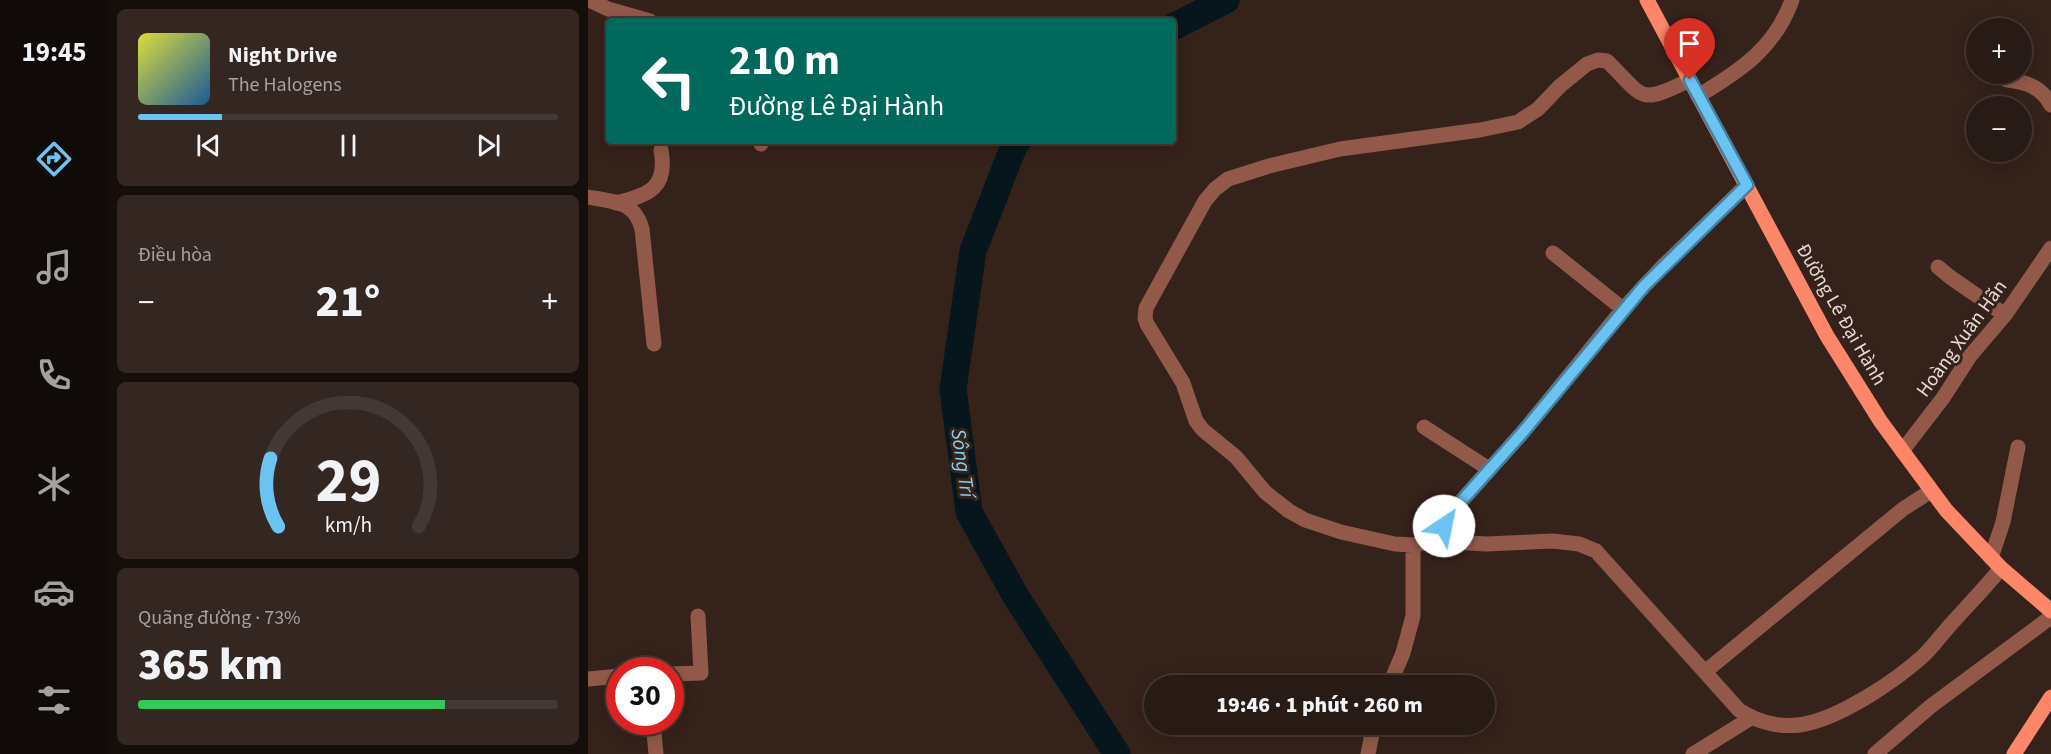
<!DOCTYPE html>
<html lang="vi">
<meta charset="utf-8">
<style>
body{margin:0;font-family:"Source Sans 3",sans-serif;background:#342722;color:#f1f3f6;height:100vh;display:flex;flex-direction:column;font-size:22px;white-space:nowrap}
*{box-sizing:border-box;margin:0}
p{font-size:20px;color:#a5a1a0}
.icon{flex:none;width:33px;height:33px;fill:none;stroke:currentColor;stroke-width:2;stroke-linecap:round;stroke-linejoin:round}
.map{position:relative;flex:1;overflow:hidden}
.sheet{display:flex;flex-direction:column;gap:9px;padding:9px;background:#160e0b;width:480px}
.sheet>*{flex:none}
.hud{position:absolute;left:18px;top:18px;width:570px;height:126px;border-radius:6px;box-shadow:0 3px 15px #0003,0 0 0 2px #443834;background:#00695c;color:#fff;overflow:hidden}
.tools{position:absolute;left:1378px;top:18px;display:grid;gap:12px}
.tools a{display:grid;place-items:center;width:66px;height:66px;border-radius:50%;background:#281a14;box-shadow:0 3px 15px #0003,0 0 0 2px #443834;font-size:30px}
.speed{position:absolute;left:18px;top:657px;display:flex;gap:12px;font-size:30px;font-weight:700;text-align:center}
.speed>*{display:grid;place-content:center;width:78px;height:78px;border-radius:50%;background:#281a14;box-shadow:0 3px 15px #0003,0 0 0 2px #443834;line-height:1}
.speed .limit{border:9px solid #d22;background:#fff;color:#111}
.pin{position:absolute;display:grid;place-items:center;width:51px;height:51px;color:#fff;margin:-62px -26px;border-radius:50% 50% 50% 0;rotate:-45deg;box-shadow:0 0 6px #0007}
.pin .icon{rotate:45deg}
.me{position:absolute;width:66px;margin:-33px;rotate:34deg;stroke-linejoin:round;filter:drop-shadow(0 0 4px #0008)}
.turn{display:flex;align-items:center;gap:21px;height:126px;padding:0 24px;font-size:27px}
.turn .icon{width:78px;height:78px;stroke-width:2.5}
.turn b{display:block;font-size:42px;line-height:51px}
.big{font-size:45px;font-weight:800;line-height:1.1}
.sheet .widget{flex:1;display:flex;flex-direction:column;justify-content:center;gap:9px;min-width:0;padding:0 21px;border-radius:9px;background:#342722}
.sheet .dial{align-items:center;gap:0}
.dial svg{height:156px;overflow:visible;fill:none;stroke:#443834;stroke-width:7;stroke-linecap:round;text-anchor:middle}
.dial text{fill:#f1f3f6;stroke:none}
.song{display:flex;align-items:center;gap:18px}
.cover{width:72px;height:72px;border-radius:9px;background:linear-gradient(135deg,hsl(60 70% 55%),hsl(210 70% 35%))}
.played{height:6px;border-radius:3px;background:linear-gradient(90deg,#6bc3f2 20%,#443834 20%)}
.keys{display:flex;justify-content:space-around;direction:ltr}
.heat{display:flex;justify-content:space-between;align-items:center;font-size:33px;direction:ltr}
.charge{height:9px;border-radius:4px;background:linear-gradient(90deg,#34c759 73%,#443834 0)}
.trip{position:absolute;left:556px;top:675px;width:351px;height:60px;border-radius:30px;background:#281a14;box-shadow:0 3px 15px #0003,0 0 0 2px #443834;font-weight:800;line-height:60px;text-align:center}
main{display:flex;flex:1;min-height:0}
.tabs{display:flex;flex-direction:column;width:108px;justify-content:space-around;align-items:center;background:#100a08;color:#a5a1a0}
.tabs .icon{width:42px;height:42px}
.tabs .selected{color:#6bc3f2}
.tabs b{font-size:27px;color:#f1f3f6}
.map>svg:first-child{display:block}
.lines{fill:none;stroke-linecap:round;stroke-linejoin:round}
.river{stroke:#07161c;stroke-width:27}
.minor{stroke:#92594a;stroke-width:15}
.major{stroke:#fd8668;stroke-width:15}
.route-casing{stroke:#467f9d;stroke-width:15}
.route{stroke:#6bc3f2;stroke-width:10}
.labels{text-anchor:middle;stroke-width:6;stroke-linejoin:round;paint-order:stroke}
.street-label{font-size:20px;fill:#e7dad4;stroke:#35221a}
.water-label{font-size:21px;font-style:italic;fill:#84d0f2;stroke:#35221a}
</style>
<main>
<nav class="tabs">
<b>19:45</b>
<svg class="icon selected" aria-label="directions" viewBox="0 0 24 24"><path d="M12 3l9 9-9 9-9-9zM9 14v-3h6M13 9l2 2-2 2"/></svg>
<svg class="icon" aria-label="music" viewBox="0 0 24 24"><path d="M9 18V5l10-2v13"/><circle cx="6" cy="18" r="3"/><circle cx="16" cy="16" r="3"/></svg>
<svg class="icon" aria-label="phone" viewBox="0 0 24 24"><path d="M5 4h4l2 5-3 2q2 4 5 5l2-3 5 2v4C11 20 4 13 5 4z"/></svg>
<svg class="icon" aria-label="climate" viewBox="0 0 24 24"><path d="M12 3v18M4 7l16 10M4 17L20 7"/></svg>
<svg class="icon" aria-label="car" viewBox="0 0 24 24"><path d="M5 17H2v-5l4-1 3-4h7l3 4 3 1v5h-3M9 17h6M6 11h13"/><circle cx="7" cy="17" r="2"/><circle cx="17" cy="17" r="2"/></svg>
<svg class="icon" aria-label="filters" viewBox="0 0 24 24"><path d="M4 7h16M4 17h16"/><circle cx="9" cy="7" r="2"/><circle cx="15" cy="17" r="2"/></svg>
</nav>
<section class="sheet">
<div class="widget">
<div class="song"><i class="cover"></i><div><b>Night Drive</b><p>The Halogens</p></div></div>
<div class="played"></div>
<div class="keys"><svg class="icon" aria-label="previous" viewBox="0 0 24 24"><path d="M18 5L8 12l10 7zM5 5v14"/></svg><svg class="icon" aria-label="pause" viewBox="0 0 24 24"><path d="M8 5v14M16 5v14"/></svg><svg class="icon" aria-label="next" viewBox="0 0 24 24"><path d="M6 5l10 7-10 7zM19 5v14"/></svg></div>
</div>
<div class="widget"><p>Điều hòa</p>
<div class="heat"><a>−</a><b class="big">21°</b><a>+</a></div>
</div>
<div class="widget dial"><svg viewBox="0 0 100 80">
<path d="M14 69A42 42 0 1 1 86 69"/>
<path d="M14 69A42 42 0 0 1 10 34" stroke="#6bc3f2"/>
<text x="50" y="56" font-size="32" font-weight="700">29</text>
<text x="50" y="72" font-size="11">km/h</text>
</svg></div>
<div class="widget"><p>Quãng đường · 73%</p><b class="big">365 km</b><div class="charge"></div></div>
</section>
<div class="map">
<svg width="1463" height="754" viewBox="0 0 1463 754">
<rect width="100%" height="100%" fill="#35221a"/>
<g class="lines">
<!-- river -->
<path class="river" d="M585 27 638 0
M430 141 427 143 385 251 365 389 381 512 427 595 529 754"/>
<!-- minor -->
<path class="minor" d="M1 0 20 9 62 21
M1102 80C1049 105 1058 99 1019 61L1010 60 999 64 972 86 950 109 930 122 892 130 752 149 681 166 640 179 627 189 617 201 558 308 557 318 559 324 595 383 608 421 615 430 648 457 677 492 701 511 717 520 753 532 807 544 825 545 849 541 898 544 965 541 991 544 1008 551 1151 710C1172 724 1199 730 1225 722 1260 712 1307 681 1334 657 1345 647 1354 634 1364 623 1381 604 1398 587 1413 568
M1419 80C1439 82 1453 87 1463 105
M1110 96C1152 71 1187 48 1204 0
M173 144 174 141
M0 197C26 202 46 200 54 229L66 344
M28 203C61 195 80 188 73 150
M965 253 1035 309
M1350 267 1362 277 1417 315
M836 427 901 469
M1314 451 1355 398 1382 356 1417 315 1463 248
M849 541 860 516 935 432 1035 309 1074 267 1159 185
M1403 558 1415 522 1430 447
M1118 671 1315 509 1343 491
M82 674 113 673 110 616
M0 679 32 676
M801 686 815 653 825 616V545
M65 722 68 754
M780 754 786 724
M1105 754 1163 718
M1287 754 1343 706 1463 617"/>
<!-- major -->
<path class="major" d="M1059 0 1239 336 1293 422 1358 510 1413 568 1463 611
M1426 754 1463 697"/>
</g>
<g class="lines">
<!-- route casing -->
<g class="route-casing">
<path id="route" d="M856 526 860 516 935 432 1056 286 1159 185 1102 80"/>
</g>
<!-- route -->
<use href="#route" class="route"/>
</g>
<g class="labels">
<!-- street labels -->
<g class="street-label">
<text transform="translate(1254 314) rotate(60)" y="7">Đường Lê Đại Hành</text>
<text transform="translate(1373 338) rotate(-54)" y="7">Hoàng Xuân Hãn</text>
</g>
<!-- water labels -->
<g class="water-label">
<text transform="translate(375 463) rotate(82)" y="7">Sông Trí</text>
</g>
</g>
</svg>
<div class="tools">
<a>+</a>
<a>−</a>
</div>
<div class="speed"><div class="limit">30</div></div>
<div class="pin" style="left:1102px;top:80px;background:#d93025"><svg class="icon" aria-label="arrive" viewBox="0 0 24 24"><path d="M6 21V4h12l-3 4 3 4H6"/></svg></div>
<svg class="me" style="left:856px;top:526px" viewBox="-20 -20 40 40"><circle r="19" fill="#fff"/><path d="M0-13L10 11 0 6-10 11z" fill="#6bc3f2"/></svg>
<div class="trip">19:46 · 1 phút · 260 m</div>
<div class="hud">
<div class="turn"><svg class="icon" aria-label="left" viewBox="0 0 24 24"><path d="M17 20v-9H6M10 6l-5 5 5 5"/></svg><div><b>210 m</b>Đường Lê Đại Hành</div></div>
</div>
</div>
</main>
